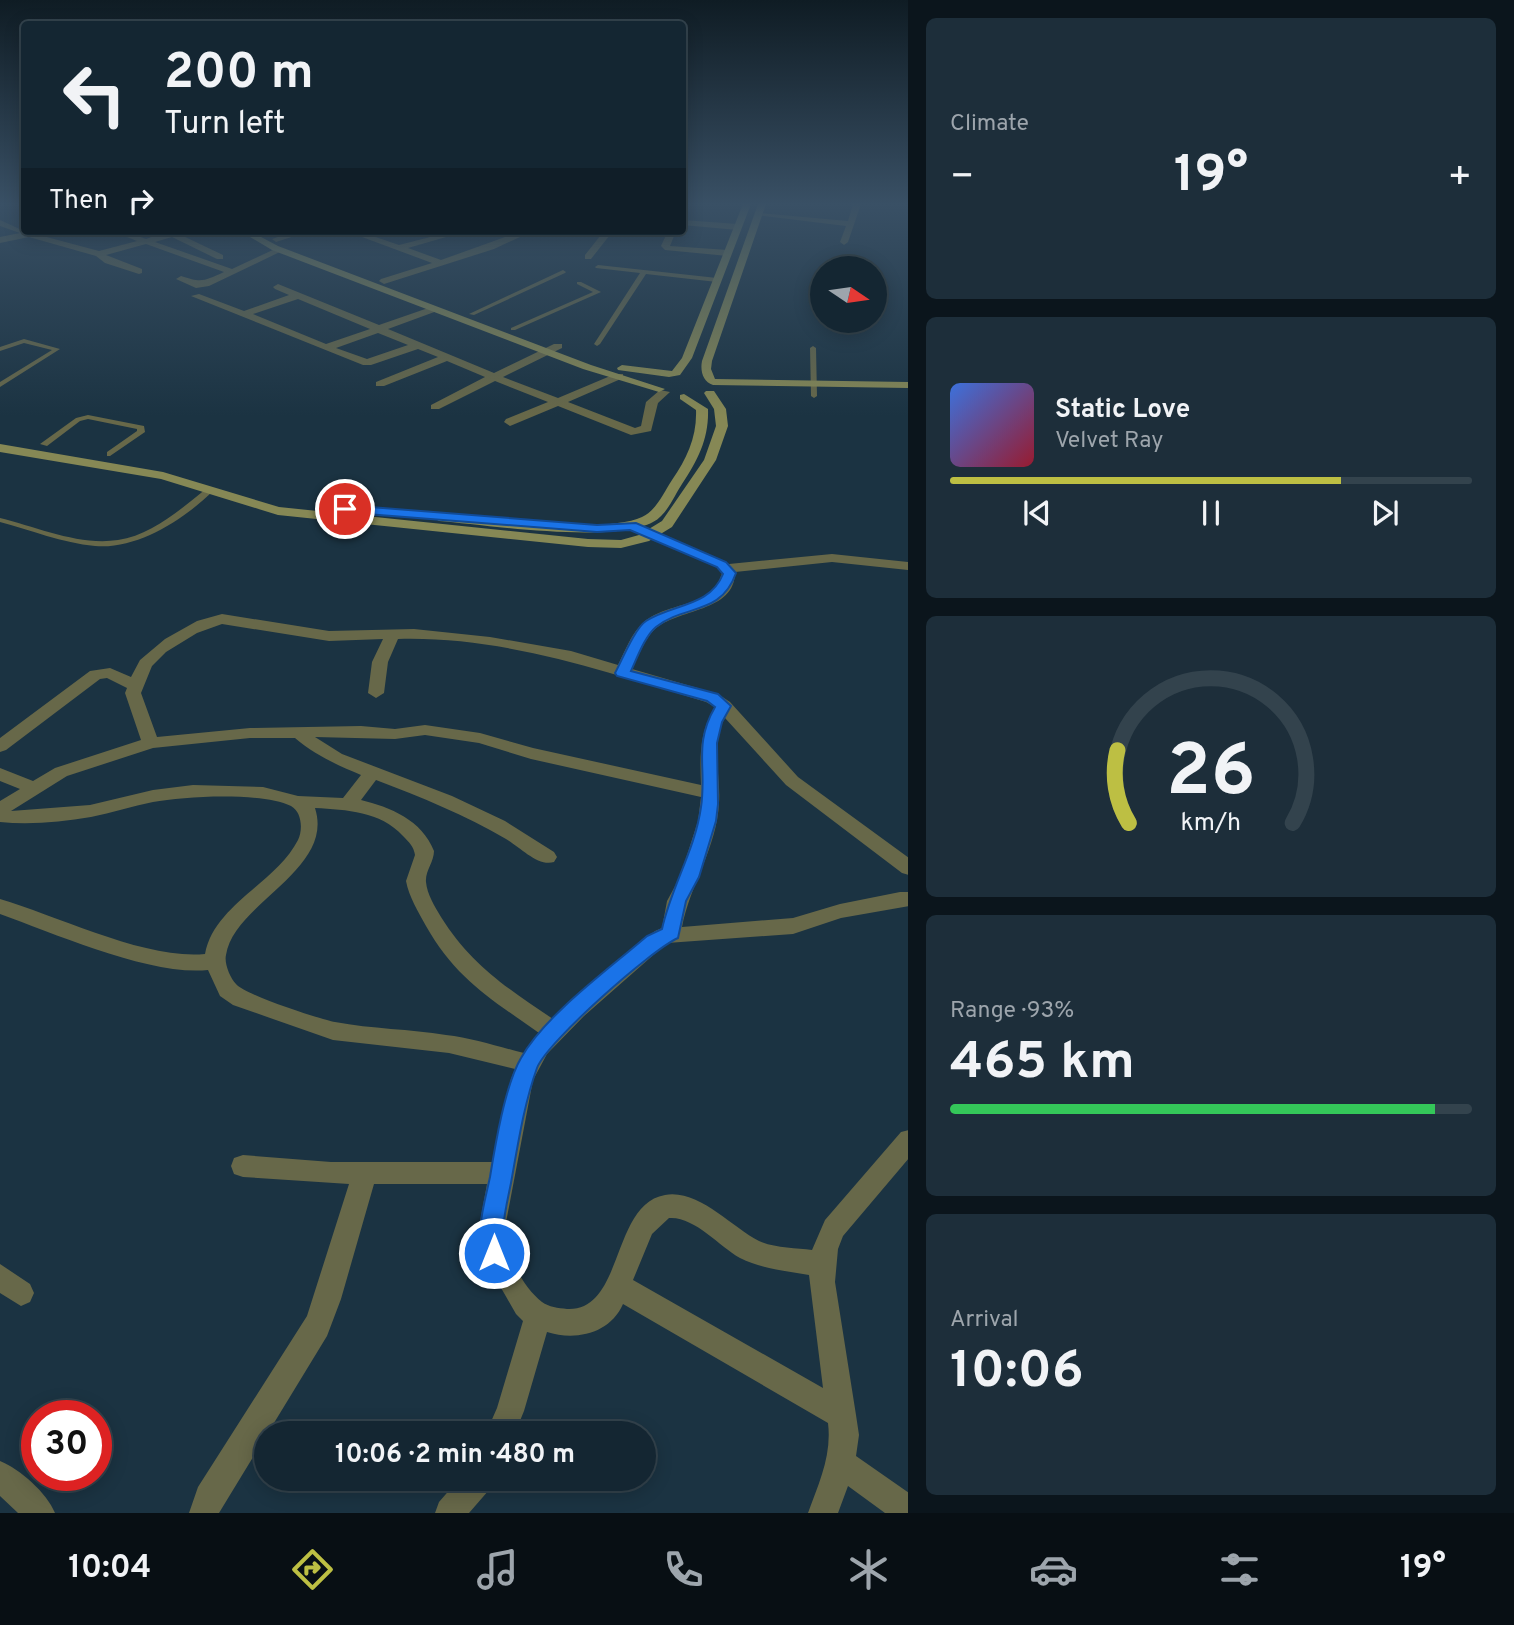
<!DOCTYPE html>
<meta charset="utf-8">
<style>
body{margin:0;font-family:Overpass,sans-serif;background:#1d2e3a;color:#f1f3f6;height:100vh;display:flex;flex-direction:column;font-size:26px;white-space:nowrap}
*{box-sizing:border-box;margin:0}
p{font-size:23px;color:#9da5ac}
.icon{flex:none;width:38px;height:38px;fill:none;stroke:currentColor;stroke-width:2;stroke-linecap:round;stroke-linejoin:round}
.map{position:relative;flex:1;overflow:hidden}
.details{display:flex;flex-direction:column;gap:18px;padding:18px;background:#0b151c;width:606px}
.details>*{flex:none}
.hud{position:absolute;left:21px;top:21px;width:665px;height:214px;border-radius:7px;box-shadow:0 4px 18px #0003,0 0 0 2px #33434d;background:#142632;color:#f1f3f6;overflow:hidden}
.needle{width:46px;rotate:103deg}
.fabs{position:absolute;left:810px;top:256px;display:grid;gap:14px}
.fabs a{display:grid;place-items:center;width:77px;height:77px;border-radius:50%;background:#142632;box-shadow:0 4px 18px #0003,0 0 0 2px #33434d;font-size:35px}
.speed{position:absolute;left:21px;top:1400px;display:flex;gap:14px;font-size:35px;font-weight:700;text-align:center}
.speed>*{display:grid;place-content:center;width:91px;height:91px;border-radius:50%;background:#142632;box-shadow:0 4px 18px #0003,0 0 0 2px #33434d;line-height:1}
.speed .limit{border:10px solid #d22;background:#fff;color:#111}
.pin{position:absolute;display:grid;place-items:center;width:60px;height:60px;color:#fff;margin:-30px;border:4px solid #fff;border-radius:50%;box-shadow:0 2px 7px #0007}
.me{position:absolute;width:77px;margin:-38px;rotate:0deg;stroke-linejoin:round;filter:drop-shadow(0 0 5px #0008)}
.turn{display:flex;align-items:center;gap:24px;height:147px;padding:0 28px;font-size:32px}
.turn .icon{width:91px;height:91px;stroke-width:2.5}
.turn b{display:block;font-size:49px;line-height:60px}
.then{display:flex;align-items:center;height:66px;padding:0 28px;background:#0003;gap:14px;font-size:26px}
.big{font-size:52px;font-weight:700;line-height:1.1}
.details .widget{flex:1;display:flex;flex-direction:column;justify-content:center;gap:10px;min-width:0;padding:0 24px;border-radius:10px;background:#1d2e3a}
.details .dial{align-items:center;gap:0}
.dial svg{height:182px;overflow:visible;fill:none;stroke:#33434d;stroke-width:7;stroke-linecap:round;text-anchor:middle}
.dial text{fill:#f1f3f6;stroke:none}
.song{display:flex;align-items:center;gap:21px}
.cover{width:84px;height:84px;border-radius:10px;background:linear-gradient(135deg,hsl(220 70% 55%),hsl(350 70% 35%))}
.played{height:7px;border-radius:4px;background:linear-gradient(90deg,#bdbf43 75%,#33434d 75%)}
.keys{display:flex;justify-content:space-around;direction:ltr}
.heat{display:flex;justify-content:space-between;align-items:center;font-size:38px;direction:ltr}
.charge{height:10px;border-radius:5px;background:linear-gradient(90deg,#34c759 93%,#33434d 0)}
.trip{position:absolute;left:254px;top:1421px;width:402px;height:70px;border-radius:35px;background:#142632;box-shadow:0 4px 18px #0003,0 0 0 2px #33434d;font-weight:700;line-height:70px;text-align:center}
.dock{display:flex;height:112px;justify-content:space-around;align-items:center;background:#080f14;color:#9da5ac}
.dock .icon{width:49px;height:49px}
.dock .current{color:#bdbf43}
.dock b{font-size:32px;color:#f1f3f6}
main{display:flex;flex:1;min-height:0}
.map>svg:first-child{display:block}
.lines{fill:none;stroke-linecap:round;stroke-linejoin:round}
.lane{fill:#676849;fill-rule:evenodd}
.street{fill:#676849;fill-rule:evenodd}
.secondary{fill:#868855;fill-rule:evenodd}
.route{fill:#1a73e8;stroke:#114b97;stroke-width:2}
</style>
<main>
<div class="map">
<svg width="909" height="1513" viewBox="0 0 909 1513">
<rect width="100%" height="100%" fill="#1b3342"/>
<g class="lines">
<!-- lane -->
<path class="lane" d="M598 265 717 278 720 280 717 282 646 274 600 344 597 346 594 344 640 273 596 268 595 267Z
M563 270 566 272 565 273 474 315 469 314Z
M577 282H581L601 292 515 330H511V328L593 292 577 284Z
M24 339 60 349 0 387V382L52 350 24 343 0 351V347Z
M813 346 816 348 817 396 814 398 811 396 810 348Z
M88 415 144 426 145 432 110 456H107V452L137 431V429L88 419 80 421 47 446 40 444 76 418Z
M207 488H213L214 490C185 519 137 550 95 546 62 543 31 530 0 522V518C37 527 79 546 118 540 152 535 181 509 207 488Z"/>
<!-- street -->
<path class="street" d="M853 204H861L848 242 844 245 840 242 846 226 755 215 759 213 848 221Z
M0 220 24 231 99 251 137 241 112 231H124L146 239 168 231H190L181 235 223 255V259H217L172 237 155 242 232 269 277 248 284 250 209 286 196 288 176 279 181 276C202 283 204 281 224 272L146 244 106 255 142 269V273L139 274 105 263 96 256 29 237 0 243V237L20 233 0 226Z
M682 220 738 224 742 227 738 230 682 225Z
M296 231H310L276 242 272 239Z
M346 231H358L399 245 446 233V237L408 248 441 260 522 231H533L494 249 384 284 379 281 381 279 432 263Z
M604 231H613L591 259H585V255Z
M668 231H676L670 246 728 250 732 253 728 256 665 250 661 246Z
M278 284 379 325 431 307H437V311L388 329 494 373 554 344H562V348L503 377 558 398 615 374H623V378L568 402 635 428 641 426 646 402 660 390 670 392 658 403 651 431 631 435 558 406 510 426 504 422 506 419 548 402 495 381 439 409H431V405L485 377 447 361 384 386H376V382L438 357 418 349 371 365H363L191 296 199 294 244 311 289 295 275 289 273 287ZM298 299 370 329 326 344 253 314ZM378 333 408 345 367 359 336 348Z
M632 522 729 564 832 554 909 562V570L832 562 735 572C735 613 677 608 654 630 644 640 638 657 632 669L718 694 730 702 798 777 909 858V875L902 873 786 785 725 718C710 742 721 776 719 803 717 847 690 885 682 927L793 918 840 904 900 892H909V906L841 918 793 934 667 943 584 1016 547 1054 533 1080 504 1233C507 1256 523 1287 542 1302 549 1307 558 1308 567 1309 624 1312 611 1204 665 1195 699 1189 731 1227 759 1241 774 1248 796 1248 812 1250L825 1220 901 1132 909 1130V1158L843 1236 838 1249 835 1282 856 1415 859 1435 856 1456 909 1493V1513H885L848 1486 838 1513H808C819 1483 832 1455 828 1423L623 1304C610 1334 575 1341 547 1332L524 1411 515 1433H486L497 1408 523 1321 516 1314 481 1253 478 1233 487 1184H374L341 1299 327 1336 219 1513H189L198 1487 307 1316 349 1184 243 1177 234 1174 231 1166 234 1158 243 1155 331 1162H492L511 1079 515 1069 449 1053 333 1040 233 1005 220 996 208 970C150 976 56 934 0 914V899C58 916 146 960 205 954 214 905 276 883 298 840 303 830 302 812 291 806 261 792 186 796 153 802 132 806 112 813 91 817 61 822 30 825 0 822V801L20 789 0 781V768L33 781 55 768 141 740 125 693 127 688 107 678 100 679 6 750 0 752V738L90 671 110 668 131 677 140 660 165 639 197 621 222 614 329 631 414 629 490 637 571 651 618 665C625 651 632 632 644 622 669 601 711 609 722 573L717 567 627 529V523ZM222 624 329 641 383 639 372 662 368 693 376 698 384 693 388 662 398 639C504 636 607 672 706 702L715 707C699 733 700 756 701 785L533 748 480 733 425 725 395 729 361 726 250 728 157 737 141 693 152 666 166 652 197 633ZM425 735 479 743 531 759 701 797 698 821 680 877 667 901 662 928 655 931 553 1019C507 988 471 965 441 917 435 907 427 894 426 882 425 871 434 862 434 851 422 820 390 807 361 800L376 780C421 797 465 815 506 839 520 847 538 867 554 862L557 857 554 852 505 821 452 796 342 754 315 737 395 739ZM250 738H295C315 755 337 765 361 775L343 798 298 796 263 787 193 785 153 790 90 805 11 811 67 776 153 748ZM315 808C347 810 380 811 403 836 409 842 414 847 415 855L406 881C409 897 418 911 426 926 456 979 491 999 539 1033L524 1053C499 1047 473 1038 446 1035 410 1029 372 1029 335 1022 319 1019 245 995 236 984 230 978 224 963 226 955 234 903 335 870 315 808ZM669 1218C694 1216 719 1246 740 1258 762 1269 786 1271 809 1275L823 1388 633 1280 652 1234Z
M0 1264 30 1284 34 1293 30 1302 21 1306 0 1293Z
M0 1461C20 1469 47 1493 55 1513H18L0 1496Z
M459 1479H493L489 1490 469 1513H435L439 1502Z"/>
<!-- secondary -->
<path class="secondary" d="M743 204H751L692 358 680 375 669 377 618 370 617 368 622 365 672 371 682 358Z
M758 204H766L712 361 711 369 715 379 909 382V388L713 385C703 382 700 371 702 361Z
M240 231H250L278 246 591 365 665 389 659 392 583 369 272 250Z
M706 391H714L726 409 728 426 716 460 672 527 649 541 621 548 588 547 278 515 161 479 0 452V444L163 472 279 507 588 539 621 540 639 535 662 521 704 460 716 426 714 409 704 393Z
M684 394 708 409C709 438 698 460 682 484 674 496 667 515 653 522 612 544 488 525 439 521L432 517 439 513C485 517 603 535 642 517 656 511 664 492 672 480 687 458 697 437 696 410L680 399V395Z"/>
</g>
<!-- sky -->
<linearGradient id="sky" x2="0" y2="1"><stop stop-color="#0f1c24"/><stop offset="0.49" stop-color="#395065"/><stop offset="1" stop-color="#395065" stop-opacity="0"/></linearGradient>
<rect width="909" height="416" fill="url(#sky)"/>
<!-- route -->
<path class="route" d="M345 505 597 525 636 523 726 562 736 573C721 616 685 604 656 627 645 636 637 658 631 671L718 694 731 706 722 722 717 743 718 804 716 821 699 877 686 901 678 938C651 950 547 1042 537 1068 524 1104 518 1144 511 1183 508 1198 504 1214 503 1230 502 1241 507 1250 502 1261L494 1264 485 1261C474 1235 484 1205 490 1177 495 1146 505 1085 521 1058 545 1015 609 969 647 936L662 929C671 887 695 850 701 807 707 768 693 745 715 707L707 701 617 676 615 673C622 660 635 628 646 621 672 604 710 607 723 574L717 567 630 530 597 532 341 512V507Z"/>
</svg>
<div class="fabs">
<a><svg class="needle" viewBox="-14 -14 28 28"><path d="M0-13l5 13h-10z" fill="#e53935"/><path d="M0 13l5-13h-10z" fill="#9da5ac"/></svg></a>
</div>
<div class="speed"><div class="limit">30</div></div>
<div class="pin" style="left:345px;top:509px;background:#d93025"><svg class="icon" aria-label="arrive" viewBox="0 0 24 24"><path d="M6 21V4h12l-3 4 3 4H6"/></svg></div>
<svg class="me" style="left:494px;top:1253px" viewBox="-20 -20 40 40"><circle r="17" fill="#1a73e8" stroke="#fff" stroke-width="3"/><path d="M0-11L8 9 0 5-8 9z" fill="#fff"/></svg>
<div class="trip">10:06 · 2 min · 480 m</div>
<div class="hud">
<div class="turn"><svg class="icon" aria-label="left" viewBox="0 0 24 24"><path d="M17 20v-9H6M10 6l-5 5 5 5"/></svg><div><b>200 m</b>Turn left</div></div>
<div class="then">Then<svg class="icon" aria-label="right" viewBox="0 0 24 24"><path d="M7 20v-9h11M14 6l5 5-5 5"/></svg></div>
</div>
</div>
<section class="details">
<div class="widget"><p>Climate</p>
<div class="heat"><a>−</a><b class="big">19°</b><a>+</a></div>
</div>
<div class="widget">
<div class="song"><i class="cover"></i><div><b>Static Love</b><p>Velvet Ray</p></div></div>
<div class="played"></div>
<div class="keys"><svg class="icon" aria-label="previous" viewBox="0 0 24 24"><path d="M18 5L8 12l10 7zM5 5v14"/></svg><svg class="icon" aria-label="pause" viewBox="0 0 24 24"><path d="M8 5v14M16 5v14"/></svg><svg class="icon" aria-label="next" viewBox="0 0 24 24"><path d="M6 5l10 7-10 7zM19 5v14"/></svg></div>
</div>
<div class="widget dial"><svg viewBox="0 0 100 80">
<path d="M14 69A42 42 0 1 1 86 69"/>
<path d="M14 69A42 42 0 0 1 9 37" stroke="#bdbf43"/>
<text x="50" y="56" font-size="32" font-weight="700">26</text>
<text x="50" y="72" font-size="11">km/h</text>
</svg></div>
<div class="widget"><p>Range · 93%</p><b class="big">465 km</b><div class="charge"></div></div>
<div class="widget"><p>Arrival</p><b class="big">10:06</b></div>
</section>
</main>
<nav class="dock">
<b>10:04</b>
<svg class="icon current" aria-label="directions" viewBox="0 0 24 24"><path d="M12 3l9 9-9 9-9-9zM9 14v-3h6M13 9l2 2-2 2"/></svg>
<svg class="icon" aria-label="music" viewBox="0 0 24 24"><path d="M9 18V5l10-2v13"/><circle cx="6" cy="18" r="3"/><circle cx="16" cy="16" r="3"/></svg>
<svg class="icon" aria-label="phone" viewBox="0 0 24 24"><path d="M5 4h4l2 5-3 2q2 4 5 5l2-3 5 2v4C11 20 4 13 5 4z"/></svg>
<svg class="icon" aria-label="climate" viewBox="0 0 24 24"><path d="M12 3v18M4 7l16 10M4 17L20 7"/></svg>
<svg class="icon" aria-label="car" viewBox="0 0 24 24"><path d="M5 17H2v-5l4-1 3-4h7l3 4 3 1v5h-3M9 17h6M6 11h13"/><circle cx="7" cy="17" r="2"/><circle cx="17" cy="17" r="2"/></svg>
<svg class="icon" aria-label="filters" viewBox="0 0 24 24"><path d="M4 7h16M4 17h16"/><circle cx="9" cy="7" r="2"/><circle cx="15" cy="17" r="2"/></svg>
<b>19°</b>
</nav>
